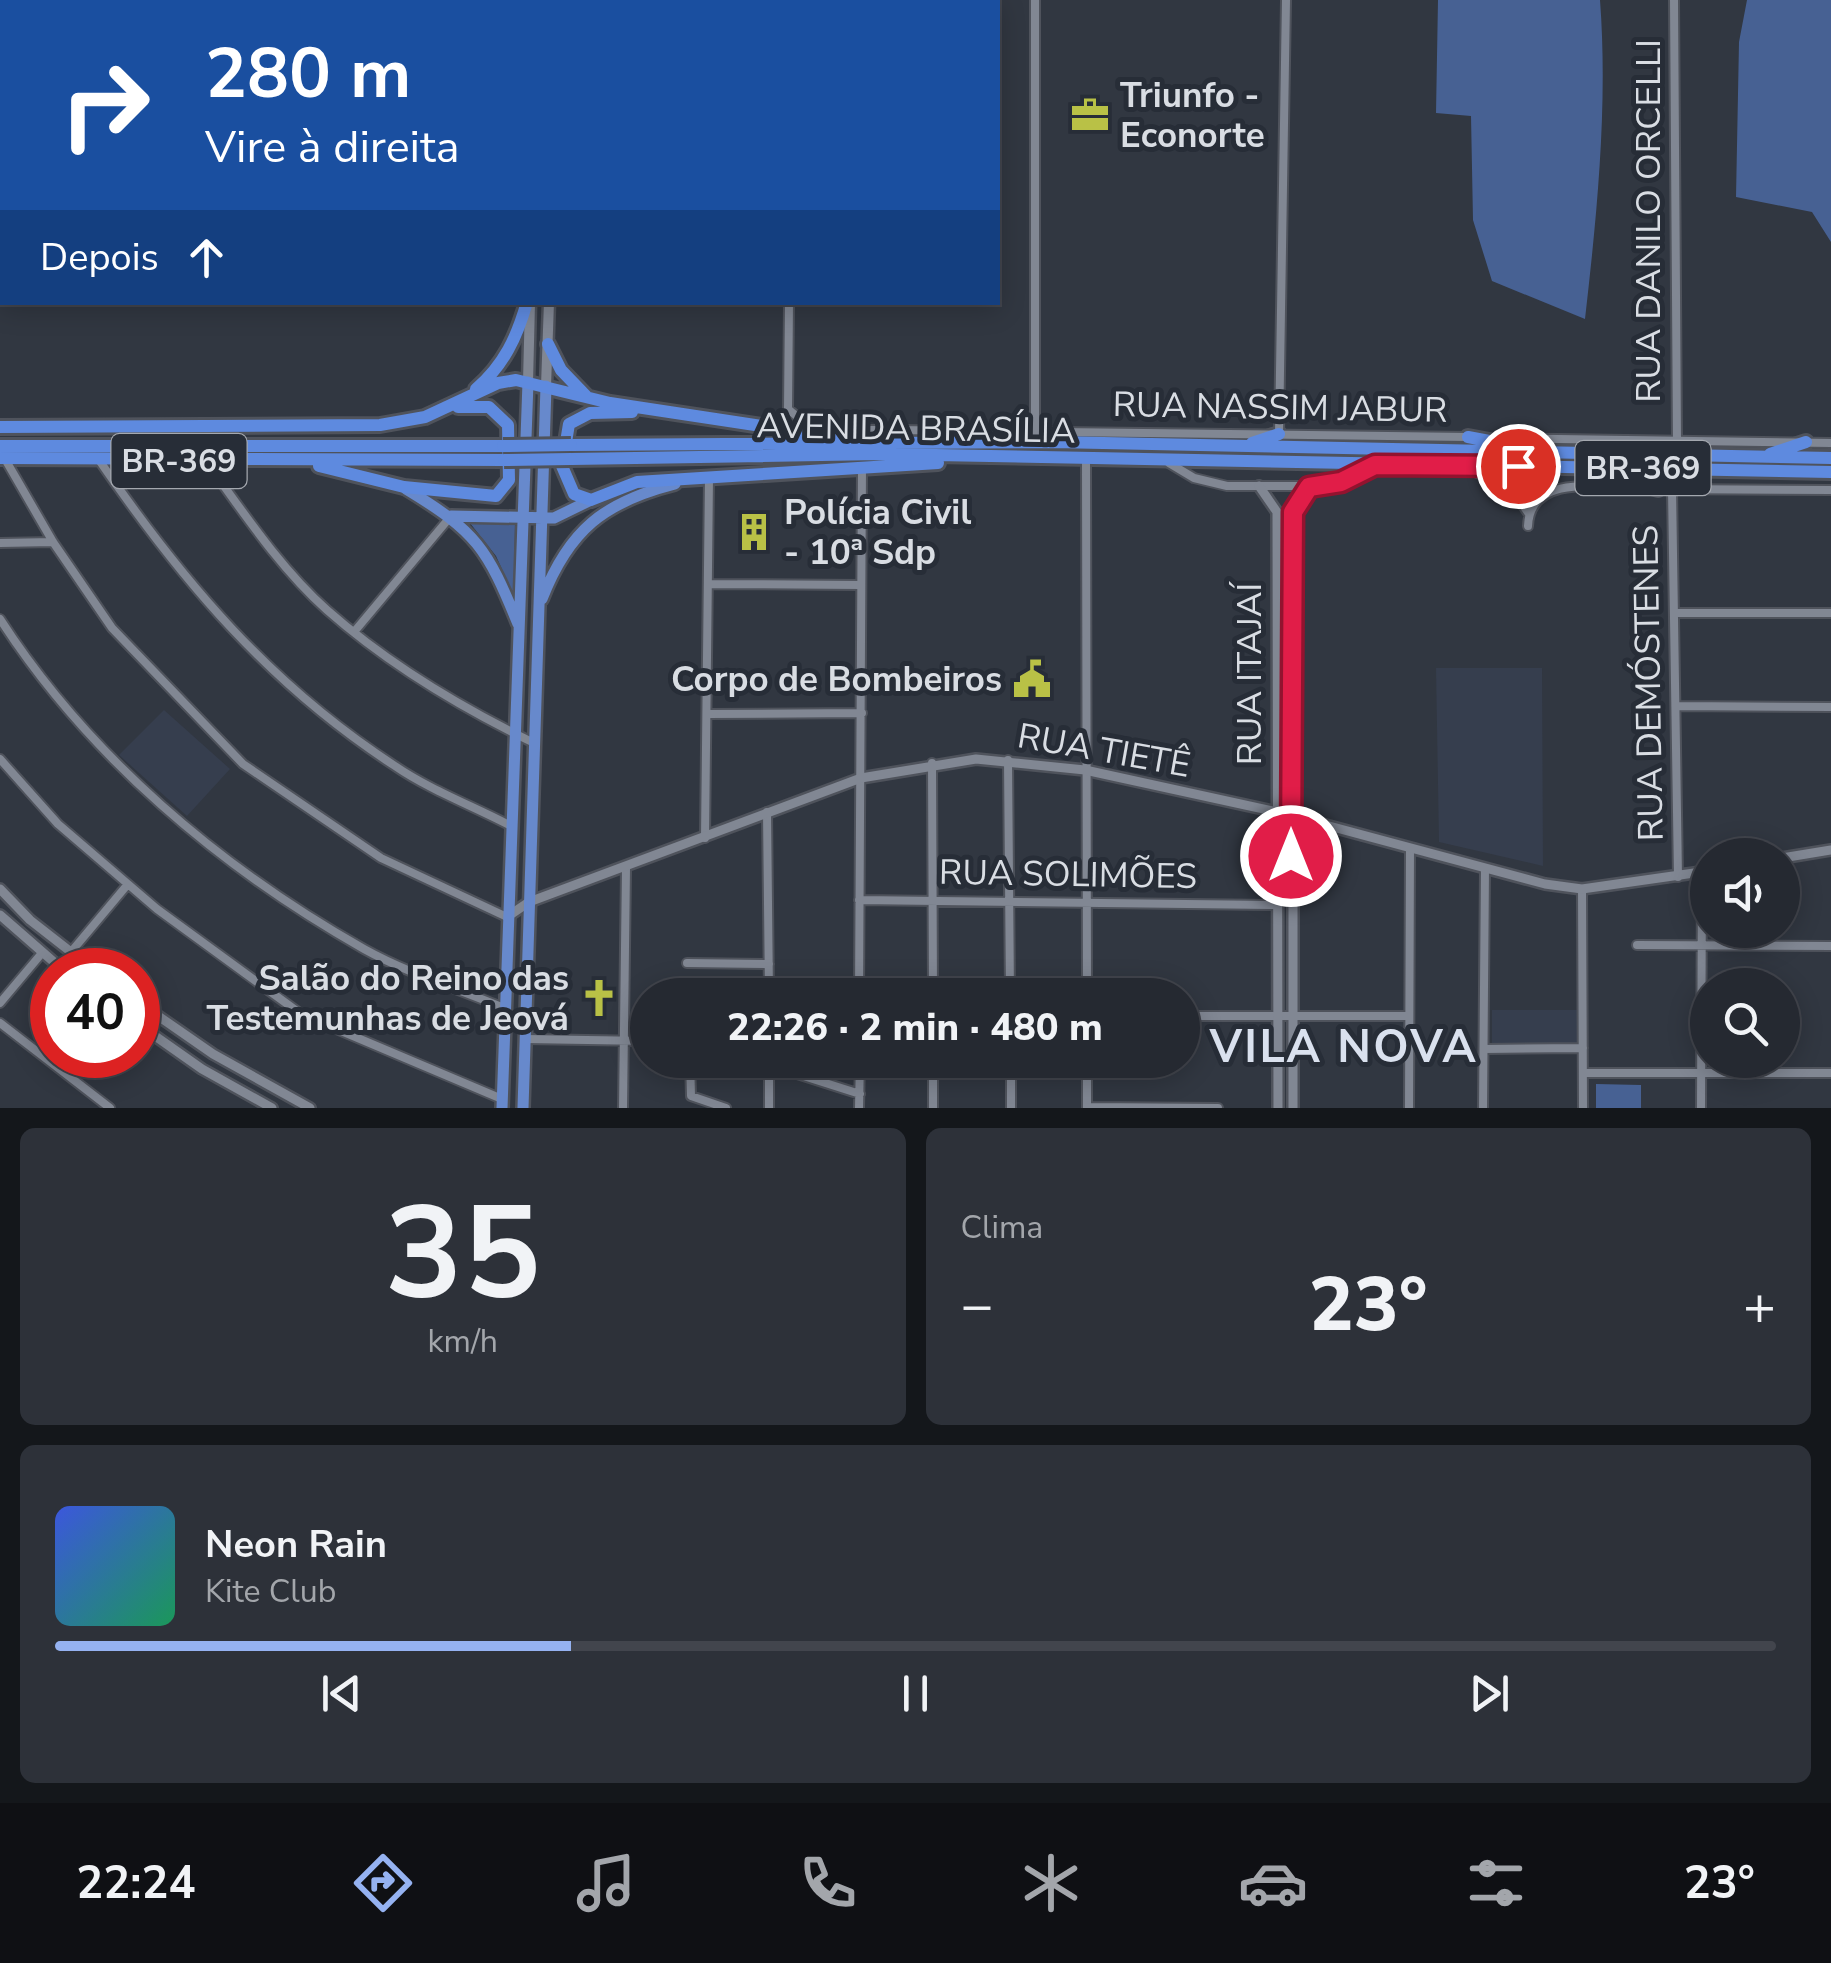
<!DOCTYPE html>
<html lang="pt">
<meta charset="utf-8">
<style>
body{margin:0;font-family:"Nunito Sans",sans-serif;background:#2d3139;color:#f1f3f6;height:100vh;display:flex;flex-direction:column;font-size:38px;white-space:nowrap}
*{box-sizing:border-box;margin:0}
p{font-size:32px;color:#a3a6ab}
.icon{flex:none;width:55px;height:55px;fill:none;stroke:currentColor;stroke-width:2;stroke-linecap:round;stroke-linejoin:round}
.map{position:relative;height:1108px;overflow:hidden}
.sheet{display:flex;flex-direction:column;gap:20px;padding:20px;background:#14171b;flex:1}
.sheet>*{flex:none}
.banner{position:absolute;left:0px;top:0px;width:1000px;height:305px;box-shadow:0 5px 25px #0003,0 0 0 2px #42454d;background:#1a4fa0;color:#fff;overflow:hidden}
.controls{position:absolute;left:1690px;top:838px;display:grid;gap:20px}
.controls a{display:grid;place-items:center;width:110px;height:110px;border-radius:50%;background:#252931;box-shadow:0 5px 25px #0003,0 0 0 2px #42454d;font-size:50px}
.speed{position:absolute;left:30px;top:948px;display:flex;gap:20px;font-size:50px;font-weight:700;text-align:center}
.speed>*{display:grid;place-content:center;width:130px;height:130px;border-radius:50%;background:#252931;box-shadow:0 5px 25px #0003,0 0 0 2px #42454d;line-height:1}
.speed .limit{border:15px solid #d22;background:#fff;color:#111}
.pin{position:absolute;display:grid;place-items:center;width:85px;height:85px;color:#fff;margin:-42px;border:5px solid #fff;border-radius:50%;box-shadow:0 2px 10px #0007}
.me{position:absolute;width:110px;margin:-55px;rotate:0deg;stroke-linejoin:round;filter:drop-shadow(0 0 8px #0008)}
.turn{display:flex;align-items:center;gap:35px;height:210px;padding:0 40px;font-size:45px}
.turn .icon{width:130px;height:130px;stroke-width:2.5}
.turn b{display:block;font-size:70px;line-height:85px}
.then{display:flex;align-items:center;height:95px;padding:0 40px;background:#0003;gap:20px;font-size:38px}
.big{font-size:75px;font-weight:800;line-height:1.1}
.sheet .card{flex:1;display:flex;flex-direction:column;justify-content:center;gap:15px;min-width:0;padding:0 35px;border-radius:15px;background:#2d3139}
.sheet .dial{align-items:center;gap:0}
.dial b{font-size:130px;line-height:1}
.song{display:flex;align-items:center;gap:30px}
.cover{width:120px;height:120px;border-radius:15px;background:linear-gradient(135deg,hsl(230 70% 55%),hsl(150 70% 35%))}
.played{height:10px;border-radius:5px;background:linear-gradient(90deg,#95b2f1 30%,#42454d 30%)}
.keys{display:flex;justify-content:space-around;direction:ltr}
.heat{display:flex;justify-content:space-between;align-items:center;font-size:55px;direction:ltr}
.sheet .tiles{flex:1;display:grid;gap:20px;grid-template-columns:1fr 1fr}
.card:last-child{grid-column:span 2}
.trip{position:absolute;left:630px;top:978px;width:570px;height:100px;border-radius:50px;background:#252931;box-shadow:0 5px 25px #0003,0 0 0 2px #42454d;font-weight:800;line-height:100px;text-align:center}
.dock{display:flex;height:160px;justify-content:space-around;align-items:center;background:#0f1014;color:#a3a6ab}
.dock .icon{width:70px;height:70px}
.dock .selected{color:#95b2f1}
.dock b{font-size:45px;color:#f1f3f6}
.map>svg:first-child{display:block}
.built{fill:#363e4e}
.green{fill:#476193}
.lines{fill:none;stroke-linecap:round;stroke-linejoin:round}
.river{stroke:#001058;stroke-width:15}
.minor-casing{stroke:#4f535c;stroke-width:12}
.tertiary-casing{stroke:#4f535c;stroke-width:14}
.secondary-casing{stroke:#4f535c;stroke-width:15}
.primary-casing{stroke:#4f535c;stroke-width:16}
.trunk-casing{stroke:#4f535c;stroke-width:18}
.minor{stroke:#818793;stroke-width:8}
.tertiary{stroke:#818793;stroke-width:9}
.secondary{stroke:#818793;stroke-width:10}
.primary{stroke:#6789cc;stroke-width:11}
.trunk{stroke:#5e8adf;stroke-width:12}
.trunk-bridge-casing{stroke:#4f535c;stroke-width:18;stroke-linecap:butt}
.trunk-bridge{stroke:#5e8adf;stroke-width:12}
.route-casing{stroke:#92132f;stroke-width:25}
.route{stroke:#e11d48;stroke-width:18}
.labels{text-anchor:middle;stroke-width:10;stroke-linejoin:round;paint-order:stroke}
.shield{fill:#272d37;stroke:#a4a8af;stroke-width:2.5}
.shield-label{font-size:32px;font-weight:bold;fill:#d9dde3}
.poi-label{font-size:35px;font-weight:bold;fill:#d9dde3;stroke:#272d37;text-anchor:start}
.street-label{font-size:35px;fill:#d9dde3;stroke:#272d37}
.district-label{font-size:45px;font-weight:bold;letter-spacing:2.5px;fill:#dae1ee;stroke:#272d37}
</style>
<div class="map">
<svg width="1831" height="1108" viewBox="0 0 1831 1108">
<rect width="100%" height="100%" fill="#313741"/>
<!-- built -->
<path class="built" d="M1436 668H1542L1543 866 1439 842Z
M164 710 230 769 187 816 119 755Z
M1492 1010H1579L1578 1045 1492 1046Z"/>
<!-- green -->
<path class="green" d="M1438 0H1600C1608 106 1597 214 1585 319L1492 281 1473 220 1471 116 1436 113Z
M1747 0H1831V242L1812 212 1736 197 1739 42Z
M466 518 515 524 514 596 496 556Z
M1596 1084 1641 1085V1108H1596Z"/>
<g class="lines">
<!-- river -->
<path class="river" d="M0 194H2"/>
<!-- minor casing -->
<g class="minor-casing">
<path id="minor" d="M222 0V2
M1674 0 1677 442
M276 2 281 0
M450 2 454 0
M791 2V0
M0 25 2 26
M0 107 2 108
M788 409 789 302
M788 409 800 419 853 428
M812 429 1468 437
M1035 432V0
M1279 434 1286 0
M1497 438 1831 443
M5 459 53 542 112 628 243 764 381 858 507 917
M99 460C183 582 270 685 395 766 430 790 473 806 511 826
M1086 460 1087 995
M206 461C243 512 280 568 327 610 387 663 462 708 534 743
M1169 463 1194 478 1227 486H1331L1374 465
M1468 469 1510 487 1529 514
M1656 489 1831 490
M1672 489 1678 877
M1528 526C1530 472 1604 488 1642 489
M0 543 53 542
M709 584 861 585
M1675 613H1831
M0 619C89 757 221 868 364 949 407 973 458 989 504 1008
M354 632 451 516
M1676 706 1831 707
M707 714 862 713
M0 759 58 824 157 909 301 1014 502 1099
M1008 760 1010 995
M932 763 933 995
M767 812 769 995
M705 838 709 477
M1582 889 1583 1108
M859 900 1276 905
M1637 945 1831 946
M71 952 128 884
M687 963 769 964
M859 995 862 468
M0 1003 42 953
M1182 1016H1409
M0 1023 110 1108
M526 1039 648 1041
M1484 1049 1583 1048
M690 1060 691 1096 726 1108
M933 1060V1108
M1011 1060V1108
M769 1065 860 1094
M860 1068 1087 1069
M1583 1073H1831
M1087 1107 1218 1108
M623 1108 626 868
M769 1108V1060
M859 1108 860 1060
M1087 1108V1060
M1409 1108 1410 848
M1483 1108 1485 868
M1701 1108 1702 872"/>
</g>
<!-- tertiary casing -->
<g class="tertiary-casing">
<path id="tertiary" d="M638 2 642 0
M0 234H2
M1259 486 1277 512 1278 1108
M1782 858 1831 850
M0 889 30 920 94 970
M0 915 63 970
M507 917 529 902 861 778 976 759 1085 770 1277 812 1545 884 1582 889 1708 871
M138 1002 213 1054 310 1108
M138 1024 202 1069 272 1108
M1293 1108V511L1309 487"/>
</g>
<!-- secondary casing -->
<g class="secondary-casing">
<path id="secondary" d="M540 2V0
M561 2V0
M528 382 530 303
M546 386 549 302"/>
</g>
<!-- primary casing -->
<g class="primary-casing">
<path id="primary" d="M406 489C477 532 487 548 518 624
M451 516 554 518 591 500
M542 599C569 530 604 502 675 484
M502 1108 528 382
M523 1108 546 386"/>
</g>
<!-- trunk casing -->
<g class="trunk-casing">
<path id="trunk" d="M548 344 561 370 586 396
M476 389C504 365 517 337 527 302
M632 412 590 413 569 424 562 466 574 494 591 500 637 482 938 463
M0 427 380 425 425 417 498 383 516 380 610 403 834 437
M1468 437 1500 443
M1252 443 1279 434
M571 445 1055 442 1831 458
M0 446H503
M1770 454 1806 442
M0 458 504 460
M571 459 880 454 1831 472
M319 466 404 487 496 496 509 480 508 425 489 407H458
M1604 472 1658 489"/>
</g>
<!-- minor -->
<use href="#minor" class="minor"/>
<!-- tertiary -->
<use href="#tertiary" class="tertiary"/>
<!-- secondary -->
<use href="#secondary" class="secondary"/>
<!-- primary -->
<use href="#primary" class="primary"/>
<!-- trunk -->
<use href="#trunk" class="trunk"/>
<!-- trunk-bridge casing -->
<g class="trunk-bridge-casing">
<path id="trunk-bridge" d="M503 446 571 445
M504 460 571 459"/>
</g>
<!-- trunk-bridge -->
<use href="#trunk-bridge" class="trunk-bridge"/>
</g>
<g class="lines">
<!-- route casing -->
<g class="route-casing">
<path id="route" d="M1291 856 1293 512 1309 487 1341 482 1375 465 1518 466"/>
</g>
<!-- route -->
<use href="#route" class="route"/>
</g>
<!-- icons -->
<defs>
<g id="office-bare" transform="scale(3)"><path d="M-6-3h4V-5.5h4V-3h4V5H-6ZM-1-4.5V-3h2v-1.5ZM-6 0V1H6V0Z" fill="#b9c146" stroke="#272d37" stroke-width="2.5" paint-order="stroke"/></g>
<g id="building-bare" transform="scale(3)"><path d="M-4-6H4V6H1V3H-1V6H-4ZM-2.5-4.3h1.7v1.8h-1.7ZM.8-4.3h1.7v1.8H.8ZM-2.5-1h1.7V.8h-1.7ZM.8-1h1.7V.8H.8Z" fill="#b9c146" stroke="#272d37" stroke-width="2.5" paint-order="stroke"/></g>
<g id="civic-bare" transform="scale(3)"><path d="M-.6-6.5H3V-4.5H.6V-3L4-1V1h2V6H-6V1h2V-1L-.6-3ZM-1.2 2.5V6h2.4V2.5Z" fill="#b9c146" stroke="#272d37" stroke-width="2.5" paint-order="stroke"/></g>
<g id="church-bare" transform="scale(3)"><path d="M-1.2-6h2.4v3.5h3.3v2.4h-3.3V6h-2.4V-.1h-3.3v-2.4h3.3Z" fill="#b9c146" stroke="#272d37" stroke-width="2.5" paint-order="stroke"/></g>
</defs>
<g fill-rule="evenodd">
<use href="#office-bare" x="1090" y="115"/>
<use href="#building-bare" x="754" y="532"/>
<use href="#civic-bare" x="1032" y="679"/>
<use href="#church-bare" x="599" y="998"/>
</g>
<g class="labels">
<!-- shield labels -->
<g class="shield">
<rect x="111.5" y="434" width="135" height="54" rx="8"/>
<rect x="1575.5" y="441" width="135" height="54" rx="8"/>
</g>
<g class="shield-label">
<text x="179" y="472">BR-369</text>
<text x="1643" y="479">BR-369</text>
</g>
<!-- poi labels -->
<g class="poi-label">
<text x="1120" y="107">Triunfo -<tspan x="1120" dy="40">Econorte</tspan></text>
<text x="784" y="524">Polícia Civil<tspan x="784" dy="40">- 10ª Sdp</tspan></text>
<text x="1002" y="691" text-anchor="end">Corpo de Bombeiros</text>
<text x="569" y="990" text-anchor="end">Salão do Reino das<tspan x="569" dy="40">Testemunhas de Jeová</tspan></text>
</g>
<!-- street labels -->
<g class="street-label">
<text transform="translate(1648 221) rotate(-90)" y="12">RUA DANILO ORCELLI</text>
<text transform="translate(1280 407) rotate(1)" y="12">RUA NASSIM JABUR</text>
<text transform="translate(916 428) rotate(1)" y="12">AVENIDA BRASÍLIA</text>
<text transform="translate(1249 674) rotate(-90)" y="12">RUA ITAJAÍ</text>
<text transform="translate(1648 683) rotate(-91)" y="12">RUA DEMÓSTENES</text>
<text transform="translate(1104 750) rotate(10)" y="12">RUA TIETÊ</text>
<text transform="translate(1068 874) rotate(1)" y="12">RUA SOLIMÕES</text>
</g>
<!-- district labels -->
<g class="district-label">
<text x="1344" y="1062">VILA NOVA</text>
</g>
</g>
</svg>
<div class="controls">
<a><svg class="icon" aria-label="sound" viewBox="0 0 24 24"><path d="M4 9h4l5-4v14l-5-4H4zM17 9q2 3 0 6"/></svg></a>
<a><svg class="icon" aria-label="search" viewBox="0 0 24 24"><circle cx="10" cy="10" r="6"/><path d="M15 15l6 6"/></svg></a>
</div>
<div class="speed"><div class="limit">40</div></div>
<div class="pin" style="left:1518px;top:466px;background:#d93025"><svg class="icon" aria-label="arrive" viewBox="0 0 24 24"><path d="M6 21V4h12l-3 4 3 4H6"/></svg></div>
<svg class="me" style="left:1291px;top:856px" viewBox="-20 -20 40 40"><circle r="17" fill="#e11d48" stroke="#fff" stroke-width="3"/><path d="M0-11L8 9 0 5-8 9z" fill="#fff"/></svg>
<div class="trip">22:26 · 2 min · 480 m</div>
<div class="banner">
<div class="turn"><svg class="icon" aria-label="right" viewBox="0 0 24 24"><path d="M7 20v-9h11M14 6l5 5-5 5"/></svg><div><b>280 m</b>Vire à direita</div></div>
<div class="then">Depois<svg class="icon" aria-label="ahead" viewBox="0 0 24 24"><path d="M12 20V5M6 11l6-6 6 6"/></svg></div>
</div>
</div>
<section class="sheet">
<div class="tiles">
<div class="card dial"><b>35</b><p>km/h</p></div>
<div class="card"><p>Clima</p>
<div class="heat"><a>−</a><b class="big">23°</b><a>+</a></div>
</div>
<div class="card">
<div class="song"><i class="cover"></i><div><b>Neon Rain</b><p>Kite Club</p></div></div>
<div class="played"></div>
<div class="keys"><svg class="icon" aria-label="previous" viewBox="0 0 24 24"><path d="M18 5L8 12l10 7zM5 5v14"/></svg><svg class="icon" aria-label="pause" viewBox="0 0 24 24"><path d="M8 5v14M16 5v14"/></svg><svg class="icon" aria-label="next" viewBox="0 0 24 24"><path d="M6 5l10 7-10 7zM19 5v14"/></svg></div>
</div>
</div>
</section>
<nav class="dock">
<b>22:24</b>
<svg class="icon selected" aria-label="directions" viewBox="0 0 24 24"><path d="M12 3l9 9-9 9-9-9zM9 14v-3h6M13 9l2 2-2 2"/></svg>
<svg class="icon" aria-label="music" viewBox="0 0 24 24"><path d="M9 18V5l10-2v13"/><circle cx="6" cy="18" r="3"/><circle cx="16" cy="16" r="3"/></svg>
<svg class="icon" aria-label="phone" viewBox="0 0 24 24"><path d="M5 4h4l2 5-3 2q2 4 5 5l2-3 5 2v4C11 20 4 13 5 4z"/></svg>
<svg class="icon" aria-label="climate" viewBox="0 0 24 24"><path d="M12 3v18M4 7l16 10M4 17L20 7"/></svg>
<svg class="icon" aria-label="car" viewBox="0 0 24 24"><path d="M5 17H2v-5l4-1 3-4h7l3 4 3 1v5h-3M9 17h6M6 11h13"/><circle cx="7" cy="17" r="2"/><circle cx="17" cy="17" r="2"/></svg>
<svg class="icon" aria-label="filters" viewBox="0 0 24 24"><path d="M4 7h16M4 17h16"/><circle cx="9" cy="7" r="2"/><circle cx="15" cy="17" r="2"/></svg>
<b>23°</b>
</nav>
